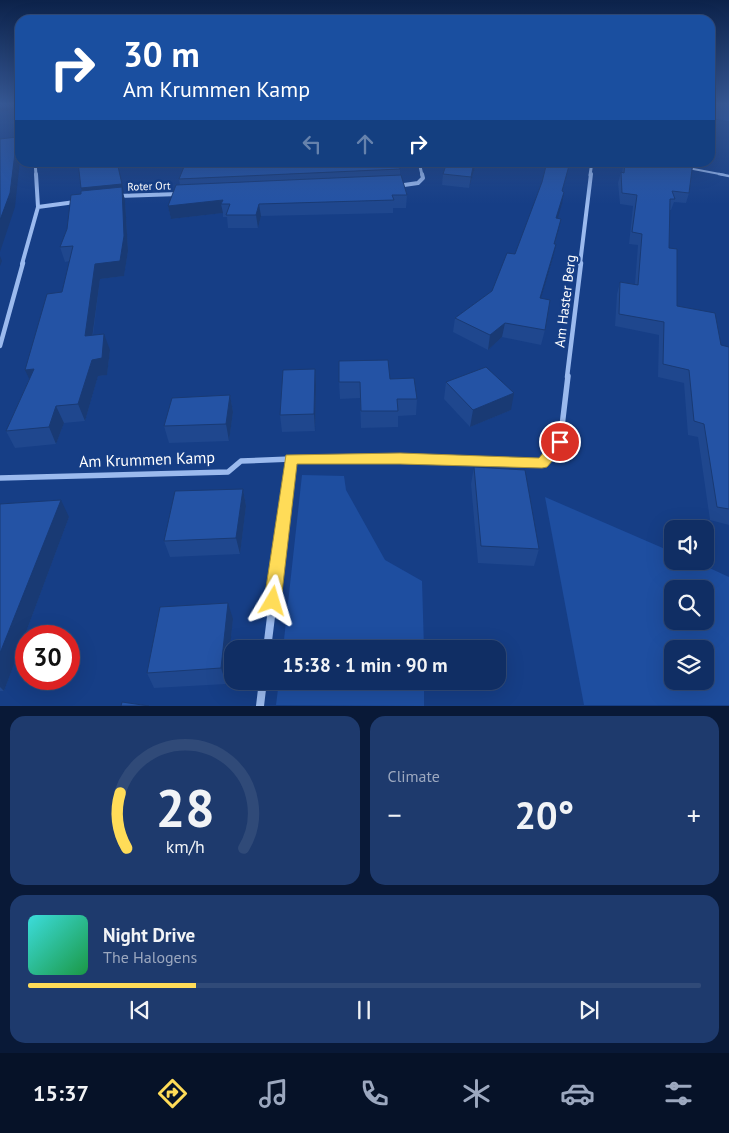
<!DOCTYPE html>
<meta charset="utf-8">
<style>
body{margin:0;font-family:"PT Sans",sans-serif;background:#1e3a6d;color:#f1f3f6;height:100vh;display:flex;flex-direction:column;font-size:19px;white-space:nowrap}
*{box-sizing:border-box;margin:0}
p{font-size:16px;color:#9ca8bf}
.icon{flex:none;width:28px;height:28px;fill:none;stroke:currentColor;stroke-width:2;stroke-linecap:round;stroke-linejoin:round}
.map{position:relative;height:706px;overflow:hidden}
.side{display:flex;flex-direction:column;gap:10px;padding:10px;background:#091937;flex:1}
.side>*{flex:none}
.banner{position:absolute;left:15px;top:15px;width:700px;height:152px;border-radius:15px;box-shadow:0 5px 20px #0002,0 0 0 1px #304a78;background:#1a4fa0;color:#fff;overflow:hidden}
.fabs{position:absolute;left:664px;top:520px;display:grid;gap:10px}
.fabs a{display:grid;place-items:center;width:50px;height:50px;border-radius:10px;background:#102e64;box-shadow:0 5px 20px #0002,0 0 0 1px #304a78;font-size:25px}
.speed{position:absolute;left:15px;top:625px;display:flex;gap:10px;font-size:25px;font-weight:700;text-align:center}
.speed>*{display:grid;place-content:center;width:65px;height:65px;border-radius:50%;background:#102e64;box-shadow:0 5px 20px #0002,0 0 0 1px #304a78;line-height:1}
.speed .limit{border:8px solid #d22;background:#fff;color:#111}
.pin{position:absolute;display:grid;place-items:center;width:42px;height:42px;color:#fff;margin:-21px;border:2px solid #fff;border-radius:50%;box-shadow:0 1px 5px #0007}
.me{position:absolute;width:55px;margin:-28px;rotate:7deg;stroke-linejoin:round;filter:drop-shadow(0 0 4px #0008)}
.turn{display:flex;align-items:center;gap:18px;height:105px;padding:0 25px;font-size:22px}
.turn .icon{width:65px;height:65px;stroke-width:2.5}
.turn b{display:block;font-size:35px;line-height:42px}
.lanes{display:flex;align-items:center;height:48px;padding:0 25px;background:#0003;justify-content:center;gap:25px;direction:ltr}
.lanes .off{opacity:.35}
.big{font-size:38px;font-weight:700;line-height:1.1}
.side .tile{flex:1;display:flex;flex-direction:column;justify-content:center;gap:8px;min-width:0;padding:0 18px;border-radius:15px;background:#1e3a6d}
.side .dial{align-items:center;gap:0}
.dial svg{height:130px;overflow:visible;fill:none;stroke:#304a78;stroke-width:7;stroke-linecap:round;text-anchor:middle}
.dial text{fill:#f1f3f6;stroke:none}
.song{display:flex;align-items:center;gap:15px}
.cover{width:60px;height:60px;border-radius:8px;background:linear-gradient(135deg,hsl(180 70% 55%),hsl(140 70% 35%))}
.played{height:5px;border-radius:2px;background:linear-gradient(90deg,#ffdc58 25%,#304a78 25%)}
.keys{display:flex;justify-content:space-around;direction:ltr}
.heat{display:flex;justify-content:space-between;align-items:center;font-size:28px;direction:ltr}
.side .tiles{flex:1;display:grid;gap:10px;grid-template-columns:1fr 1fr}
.tile:last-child{grid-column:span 2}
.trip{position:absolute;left:224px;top:640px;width:282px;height:50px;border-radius:15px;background:#102e64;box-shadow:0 5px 20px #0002,0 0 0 1px #304a78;font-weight:700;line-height:50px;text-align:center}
.tabs{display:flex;height:80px;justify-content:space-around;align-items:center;background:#061228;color:#9ca8bf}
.tabs .icon{width:35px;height:35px}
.tabs .on{color:#ffdc58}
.tabs b{font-size:22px;color:#f1f3f6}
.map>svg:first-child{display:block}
.green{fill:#1e4ea0;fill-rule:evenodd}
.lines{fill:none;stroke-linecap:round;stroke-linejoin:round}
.lane-far1{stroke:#9bbaee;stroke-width:2}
.lane{stroke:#9bbaee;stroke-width:2.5}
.street-far4{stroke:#9bbaee;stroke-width:3}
.street-far3{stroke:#9bbaee;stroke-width:4}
.street-far2{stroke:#9bbaee;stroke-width:4.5}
.street-far1{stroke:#9bbaee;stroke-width:5.5}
.street{stroke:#9bbaee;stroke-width:8}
.wall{fill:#1f478e}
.shaded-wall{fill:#193a74}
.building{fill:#2453a5;stroke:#193a74}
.route{fill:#ffdc58;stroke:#a68f39}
.labels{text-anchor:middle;stroke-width:5;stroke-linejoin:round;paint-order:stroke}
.far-street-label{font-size:11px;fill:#fff;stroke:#163e86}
.street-label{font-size:14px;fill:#fff;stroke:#163e86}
.near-street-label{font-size:16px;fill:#fff;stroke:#163e86}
</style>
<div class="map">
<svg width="729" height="706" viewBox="0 0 729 706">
<rect width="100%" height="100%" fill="#163e86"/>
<!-- green -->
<path class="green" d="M712 105H729V121L710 118Z
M302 475 344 476 346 490 385 560 422 581 424 649H283Z
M545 497 672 552V561H694L729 577V705H584ZM672 589H705V621H672ZM672 649H705V681H672Z
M279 681H424V706L276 705Z"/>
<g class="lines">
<!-- lane-far1 -->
<path class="lane-far1" d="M688 168 725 175"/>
<!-- lane -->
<path class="lane" d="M719 174 729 176"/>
<!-- street-far4 -->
<path class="street-far4" d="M35 162 36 175
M419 162 422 175
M590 175 592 162"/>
<!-- street-far3 -->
<path class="street-far3" d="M397 186 418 183 423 178 422 174
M118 196 179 194
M38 207 75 202
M22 264 38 207 36 174
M580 264 591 174"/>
<!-- street-far2 -->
<path class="street-far2" d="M0 346 23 263
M567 377 581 263"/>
<!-- street-far1 -->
<path class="street-far1" d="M0 478 228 472 241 461 291 459 400 458 542 463 560 443 568 376
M283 522 291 459"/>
<!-- street -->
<path class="street" d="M267 649 283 520
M260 706 263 681"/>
</g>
<!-- wall -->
<path class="wall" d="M447 162H487L486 168 475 167 469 188 442 185 443 174Z
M547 162H570L562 191V204L557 218 558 232 555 244 553 258 541 298 545 330 541 345 502 337 488 350 453 332 455 318 492 291 515 254 542 182Z
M624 162H693L689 193 686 203 674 202 671 210H670L669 248 677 306 721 345 729 347V525L710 520 698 437 688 435 684 383 658 377 659 335 615 326 617 294 620 282 635 284 638 245 629 244 633 206 620 204 618 183 621 172 622 173Z
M400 169V175L407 195 406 208H393V213L261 216 258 228H228L227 217H223V213L171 219 168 206 180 185 179 179Z
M81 188 124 193H123L125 200 128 251 124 276 100 279 93 335 110 350 107 375 98 376 85 421 64 423 56 444 15 448 6 431 29 379 62 292 70 261 65 262 60 247 82 190Z
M315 369 316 385 315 431 282 432 280 415Z
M390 379 417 399 416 415 398 416V427L361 428 360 398 340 399 339 382Z
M446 382 511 410 470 427 444 399Z
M230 395 233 412 229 441 169 443 164 426Z
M474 467 539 549 534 566 478 563 471 484Z
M243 489 246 506 240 554 170 557 164 541Z
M0 504 69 517 4 691H0Z
M233 619 226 684 154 688 147 673Z"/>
<!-- shaded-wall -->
<path class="shaded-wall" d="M0 105H20V109L0 112Z
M17 137 20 146V160L15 207 0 252V220Z
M474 162H475V167L469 188 471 177Z
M118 165 124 193H123L125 200 128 251 124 276 100 279 90 353 85 336 95 264 84 197 81 188Z
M564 192 562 204 554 231 556 218Z
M223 200 221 204 223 213 171 219 168 206Z
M259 204 261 216 258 228 256 215Z
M561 219 558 232 551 258 554 244Z
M556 244 553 258 537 312 540 298Z
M0 256 2 261 0 266Z
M505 323 502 337 488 350 490 335Z
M104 334 110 350 107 375 98 376 85 421 78 404 92 360Z
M34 369 33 387 25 370Z
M315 369 316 385 315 431 314 414Z
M514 393 511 410 470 427 473 410Z
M230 395 233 412 229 441 226 424Z
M56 406 64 423 56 444 49 427Z
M243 489 246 506 240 554 236 538Z
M61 500 69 517 4 691 0 687V653Z
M228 603 233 619 226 684 221 668Z"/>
<!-- building -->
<path class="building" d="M17 137 10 193 0 220V139Z
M78 162H117L122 184 81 188Z
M186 162H399L400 169 179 179Z
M447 162H474L471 177 443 174Z
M547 162H570L562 191 564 192 556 218 561 219 554 244H556L540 298 550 300 545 330 505 323 490 335 455 318 492 291 507 253 515 254 542 182Z
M625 162H693L689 193 672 191 675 199H670L669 248 677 249V306L715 313 721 345 729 347V509L717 507 704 424 694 421 689 370 663 364 664 322 619 314 620 282 638 285 642 234 632 232 637 195 622 193 621 172 624 173Z
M401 175 407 195H392L394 200 259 204 256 215H226L230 204H221L223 200 168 206 176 185Z
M122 187 124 236 120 261 95 264 85 336 104 334 102 358 92 360 78 404 56 406 49 427 6 431 34 369 25 370 47 294 62 292 73 246 60 247 67 229 71 195 81 194V191Z
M388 360 390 379 414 378 417 399H397L398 411H361L360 382H339V361Z
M486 367 514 393 473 410 446 382Z
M315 369 314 414 280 415 283 370Z
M230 395 226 424 164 426 172 398Z
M474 467 525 470 539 549 481 546Z
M243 489 236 538 164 541 175 491Z
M61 500 0 653V504Z
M228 603 221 668 147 673 160 607Z
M122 702 149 706H121Z"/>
<!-- sky -->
<linearGradient id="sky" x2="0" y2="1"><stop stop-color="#0c224a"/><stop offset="0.51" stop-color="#365895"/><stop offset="1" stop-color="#365895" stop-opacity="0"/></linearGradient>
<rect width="729" height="204" fill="url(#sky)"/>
<!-- route -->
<path class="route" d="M560 438 565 439 567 442 565 446 547 467 542 468 400 464H297L281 601 279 607 273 609 267 607 264 601 286 455 400 453 539 458 555 439Z"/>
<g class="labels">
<!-- far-street labels -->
<g class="far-street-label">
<text transform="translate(149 186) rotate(-2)" y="4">Roter Ort</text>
</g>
<!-- street labels -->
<g class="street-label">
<text transform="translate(565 301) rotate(-83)" y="5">Am Haster Berg</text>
</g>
<!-- near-street labels -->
<g class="near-street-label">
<text transform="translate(147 459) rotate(-2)" y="6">Am Krummen Kamp</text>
</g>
</g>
</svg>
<div class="fabs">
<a><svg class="icon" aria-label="sound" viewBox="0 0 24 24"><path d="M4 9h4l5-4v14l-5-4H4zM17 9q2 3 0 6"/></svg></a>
<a><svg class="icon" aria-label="search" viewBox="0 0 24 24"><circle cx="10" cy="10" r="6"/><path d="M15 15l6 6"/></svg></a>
<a><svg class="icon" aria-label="layers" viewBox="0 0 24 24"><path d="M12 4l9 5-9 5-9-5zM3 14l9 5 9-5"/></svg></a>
</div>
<div class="speed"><div class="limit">30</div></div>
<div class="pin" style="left:560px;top:442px;background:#d93025"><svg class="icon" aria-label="arrive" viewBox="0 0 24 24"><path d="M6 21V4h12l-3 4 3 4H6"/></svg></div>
<svg class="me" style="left:273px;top:601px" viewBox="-20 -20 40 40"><path d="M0-17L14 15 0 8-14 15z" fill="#ffdc58" stroke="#fff" stroke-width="4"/></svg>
<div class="trip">15:38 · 1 min · 90 m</div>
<div class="banner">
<div class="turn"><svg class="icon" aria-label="right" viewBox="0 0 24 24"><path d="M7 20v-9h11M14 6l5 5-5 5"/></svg><div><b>30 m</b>Am Krummen Kamp</div></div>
<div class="lanes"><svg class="icon off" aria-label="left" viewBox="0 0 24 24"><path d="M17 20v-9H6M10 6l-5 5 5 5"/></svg><svg class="icon off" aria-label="ahead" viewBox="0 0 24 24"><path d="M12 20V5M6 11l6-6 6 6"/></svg><svg class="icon" aria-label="right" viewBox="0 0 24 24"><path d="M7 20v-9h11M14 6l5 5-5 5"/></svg></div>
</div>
</div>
<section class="side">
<div class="tiles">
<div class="tile dial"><svg viewBox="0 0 100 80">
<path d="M14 69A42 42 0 1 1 86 69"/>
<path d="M14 69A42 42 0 0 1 10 35" stroke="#ffdc58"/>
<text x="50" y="56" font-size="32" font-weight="700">28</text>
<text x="50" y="72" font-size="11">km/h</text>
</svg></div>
<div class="tile"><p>Climate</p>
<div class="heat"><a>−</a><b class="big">20°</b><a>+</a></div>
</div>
<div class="tile">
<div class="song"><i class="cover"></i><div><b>Night Drive</b><p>The Halogens</p></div></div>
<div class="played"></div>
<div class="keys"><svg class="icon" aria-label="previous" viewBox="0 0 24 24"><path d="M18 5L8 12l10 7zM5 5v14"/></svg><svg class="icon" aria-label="pause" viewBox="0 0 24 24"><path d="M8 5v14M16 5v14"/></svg><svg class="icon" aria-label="next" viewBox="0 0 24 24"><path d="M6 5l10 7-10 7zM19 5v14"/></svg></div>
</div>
</div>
</section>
<nav class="tabs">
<b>15:37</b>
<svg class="icon on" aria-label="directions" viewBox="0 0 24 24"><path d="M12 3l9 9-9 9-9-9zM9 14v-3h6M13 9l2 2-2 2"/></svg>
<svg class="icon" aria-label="music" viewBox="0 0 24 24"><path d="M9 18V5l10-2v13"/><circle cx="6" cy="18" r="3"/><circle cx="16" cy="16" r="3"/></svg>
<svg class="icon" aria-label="phone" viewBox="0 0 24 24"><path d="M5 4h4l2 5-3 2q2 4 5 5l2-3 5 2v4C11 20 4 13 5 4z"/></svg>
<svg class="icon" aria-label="climate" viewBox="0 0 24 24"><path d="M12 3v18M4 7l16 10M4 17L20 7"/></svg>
<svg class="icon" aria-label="car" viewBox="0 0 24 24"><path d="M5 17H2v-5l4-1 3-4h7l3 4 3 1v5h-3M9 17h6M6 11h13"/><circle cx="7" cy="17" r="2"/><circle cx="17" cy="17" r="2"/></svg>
<svg class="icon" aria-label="filters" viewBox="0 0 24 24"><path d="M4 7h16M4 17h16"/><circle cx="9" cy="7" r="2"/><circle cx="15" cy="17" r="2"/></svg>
</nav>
